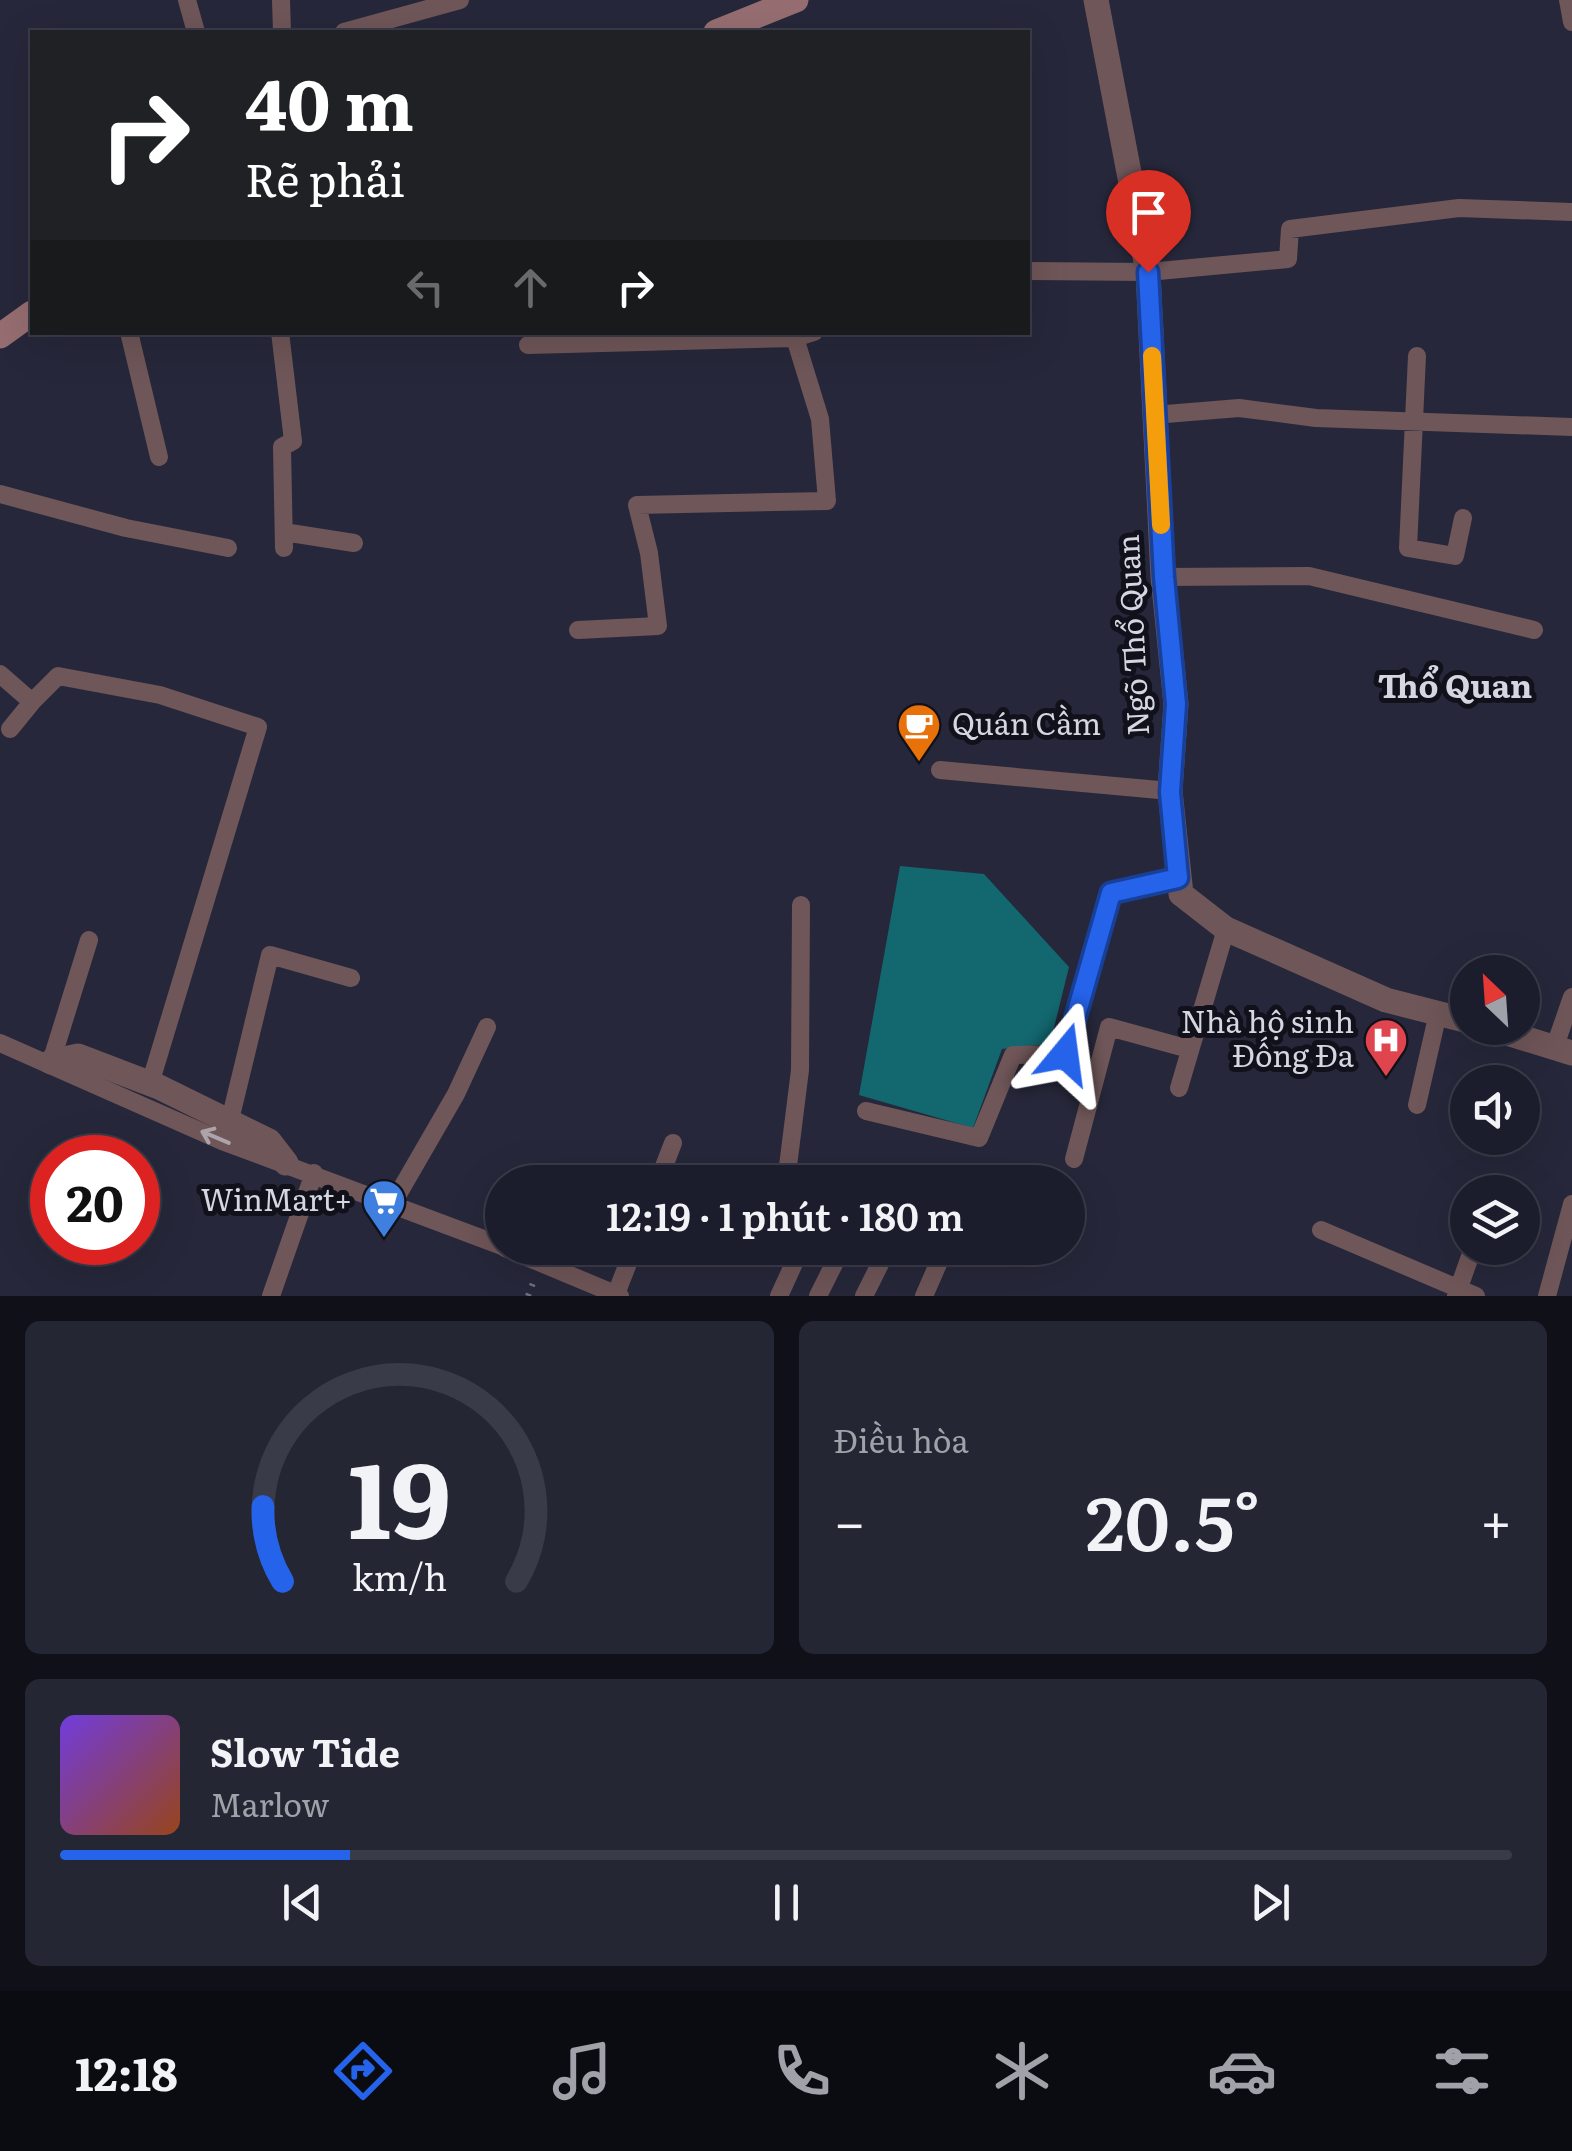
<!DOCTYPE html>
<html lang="vi">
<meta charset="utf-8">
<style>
body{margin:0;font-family:Literata,serif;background:#252634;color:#f1f3f6;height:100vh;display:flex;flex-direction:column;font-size:38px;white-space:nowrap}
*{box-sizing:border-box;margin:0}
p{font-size:32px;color:#a0a2a9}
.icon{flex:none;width:55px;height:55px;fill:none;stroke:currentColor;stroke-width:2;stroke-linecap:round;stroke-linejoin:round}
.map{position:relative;height:1296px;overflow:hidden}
.sheet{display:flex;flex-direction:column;gap:25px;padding:25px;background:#0f1018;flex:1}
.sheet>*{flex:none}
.top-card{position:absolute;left:30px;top:30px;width:1000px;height:305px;border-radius:0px;box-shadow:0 10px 40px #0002,0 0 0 2px #3a3b48;background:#202124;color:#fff;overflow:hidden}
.needle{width:65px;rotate:335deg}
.buttons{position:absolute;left:1450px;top:955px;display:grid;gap:20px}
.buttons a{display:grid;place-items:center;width:90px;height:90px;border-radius:50%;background:#1c1d2c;box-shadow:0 10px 40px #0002,0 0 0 2px #3a3b48;font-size:50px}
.speed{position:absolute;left:30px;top:1135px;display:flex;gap:20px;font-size:50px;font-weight:700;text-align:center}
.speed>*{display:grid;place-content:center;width:130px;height:130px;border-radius:50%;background:#1c1d2c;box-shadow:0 10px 40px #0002,0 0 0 2px #3a3b48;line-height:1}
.speed .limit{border:15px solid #d22;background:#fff;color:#111}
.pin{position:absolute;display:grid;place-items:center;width:85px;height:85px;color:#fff;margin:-102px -42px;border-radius:50% 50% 50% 0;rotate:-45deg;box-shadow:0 0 10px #0007}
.pin .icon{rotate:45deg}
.me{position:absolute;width:110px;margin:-55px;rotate:16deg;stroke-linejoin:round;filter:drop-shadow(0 0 8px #0008)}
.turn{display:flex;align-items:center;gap:35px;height:210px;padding:0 50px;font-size:45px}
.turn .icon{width:130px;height:130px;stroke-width:2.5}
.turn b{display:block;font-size:70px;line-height:85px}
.lanes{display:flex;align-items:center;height:95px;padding:0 50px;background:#0003;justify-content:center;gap:50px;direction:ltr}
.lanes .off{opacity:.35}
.big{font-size:75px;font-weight:600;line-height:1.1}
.sheet .tile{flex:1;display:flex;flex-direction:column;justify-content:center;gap:15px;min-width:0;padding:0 35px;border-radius:15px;background:#252634}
.sheet .dial{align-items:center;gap:0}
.dial svg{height:260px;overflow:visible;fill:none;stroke:#3a3b48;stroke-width:7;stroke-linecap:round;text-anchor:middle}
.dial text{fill:#f1f3f6;stroke:none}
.song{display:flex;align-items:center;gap:30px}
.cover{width:120px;height:120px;border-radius:15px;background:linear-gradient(135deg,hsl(260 70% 55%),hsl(20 70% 35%))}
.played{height:10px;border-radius:5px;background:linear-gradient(90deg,#2563eb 20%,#3a3b48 20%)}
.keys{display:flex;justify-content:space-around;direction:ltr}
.heat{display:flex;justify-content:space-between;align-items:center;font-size:55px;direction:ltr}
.sheet .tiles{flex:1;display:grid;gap:25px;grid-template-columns:1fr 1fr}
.tile:last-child{grid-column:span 2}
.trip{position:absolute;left:485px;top:1165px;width:600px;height:100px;border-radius:50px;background:#1c1d2c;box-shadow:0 10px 40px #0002,0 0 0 2px #3a3b48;font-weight:600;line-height:100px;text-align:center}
.dock{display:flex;height:160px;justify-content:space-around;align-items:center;background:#0b0c12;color:#a0a2a9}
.dock .icon{width:70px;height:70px}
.dock .on{color:#2563eb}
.dock b{font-size:45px;color:#f1f3f6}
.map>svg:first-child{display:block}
.water{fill:#13676f}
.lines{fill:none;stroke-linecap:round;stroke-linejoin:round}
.path{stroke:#6e7080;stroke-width:6;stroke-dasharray:2.5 8;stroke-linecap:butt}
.lane{stroke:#6f5658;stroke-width:18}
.street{stroke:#6f5658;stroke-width:25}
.secondary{stroke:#966e71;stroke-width:25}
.oneway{stroke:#aca3ab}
.route-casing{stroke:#184099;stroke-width:25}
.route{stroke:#2563eb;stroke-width:18}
.slow{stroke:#f59e0b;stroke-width:18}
.labels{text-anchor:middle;stroke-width:10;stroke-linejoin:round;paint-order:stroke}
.street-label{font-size:30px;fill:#d4d6e2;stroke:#10111a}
.poi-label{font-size:30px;fill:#d4d6e2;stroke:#10111a;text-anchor:end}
.neighbourhood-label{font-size:32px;font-weight:bold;fill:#d4d6e2;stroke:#10111a}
</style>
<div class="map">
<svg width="1572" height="1296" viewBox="0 0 1572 1296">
<rect width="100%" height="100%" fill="#26273a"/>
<!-- water -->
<path class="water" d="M900 866 984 874 1069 967 1050 1044 1002 1049 973 1128 859 1095Z"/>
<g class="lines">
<!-- path -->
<path class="path" d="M528 1296 533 1283"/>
<!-- lane -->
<path class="lane" d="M187 0 196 32
M281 0 282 32
M1568 0 1572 22
M344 32 460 0
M1028 271 1148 272 1288 259 1290 229 1459 208 1572 212
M129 332 159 457
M280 332 293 441 282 447 284 548
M528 345 795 338 814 332
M1417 356 1408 548 1455 556 1463 518
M1154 415 1239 408 1316 418 1572 427
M0 494 126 528 228 548
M284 532 354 543
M1163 577 1309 576 1534 630
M578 630 658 626 649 553 637 505 827 501 820 419 795 338
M0 674 32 702 58 676 160 695 258 727 150 1084
M10 729 32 702
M940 770 1170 791
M0 1043 222 1141 502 1246
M1555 1046 1572 997
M51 1062 89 940
M1179 1088 1226 929
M1417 1105 1438 1013
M866 1111 979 1138 1013 1055 1065 1054 1111 893 1178 878
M230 1120 270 955 351 978
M1074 1159 1109 1027 1189 1049
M658 1182 673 1143
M786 1182 800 1070 801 905
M393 1203 456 1094 487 1027
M1321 1230 1476 1296
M505 1248 620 1296
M616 1294 634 1248
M271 1296 314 1173
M779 1296 801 1248
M818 1296 842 1248
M864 1296 880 1264
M924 1296 945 1248
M1456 1296 1473 1248
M1547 1296 1572 1204"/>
<!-- street -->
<path class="street" d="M1096 0 1148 272 1163 577 1176 704 1170 791 1181 894 1226 929 1386 1000 1468 1021
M1491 1028 1572 1053
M51 1062 78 1056 159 1087 269 1141 286 1163"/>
<!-- secondary -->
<path class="secondary" d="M716 32 796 0
M0 336 32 313"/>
</g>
<!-- one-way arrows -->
<defs><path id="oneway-shaft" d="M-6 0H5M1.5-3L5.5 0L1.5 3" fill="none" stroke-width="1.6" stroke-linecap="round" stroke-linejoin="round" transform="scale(2.5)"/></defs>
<use class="oneway" href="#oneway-shaft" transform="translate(215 1137) rotate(-157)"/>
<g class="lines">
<!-- route casing -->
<g class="route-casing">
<path id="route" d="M1065 1054 1111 893 1178 878 1170 792 1176 704 1164 577 1148 272"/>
</g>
<!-- route -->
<use href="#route" class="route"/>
<!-- slow -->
<path class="slow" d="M1152 356 1161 525"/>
</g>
<!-- icons -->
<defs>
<g id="cafe-pin" transform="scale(2.25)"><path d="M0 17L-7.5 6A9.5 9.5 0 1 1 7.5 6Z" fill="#e8710a" stroke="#10111a"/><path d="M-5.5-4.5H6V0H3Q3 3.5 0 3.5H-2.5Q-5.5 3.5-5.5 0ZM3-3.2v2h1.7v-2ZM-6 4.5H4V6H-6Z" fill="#fff"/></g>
<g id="hospital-pin" transform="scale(2.25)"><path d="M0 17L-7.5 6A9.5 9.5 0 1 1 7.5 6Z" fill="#e0444e" stroke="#10111a"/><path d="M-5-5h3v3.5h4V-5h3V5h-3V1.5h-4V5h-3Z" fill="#fff"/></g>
<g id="supermarket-pin" transform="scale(2.25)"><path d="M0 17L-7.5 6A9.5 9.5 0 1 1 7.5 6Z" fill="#3f7fe0" stroke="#10111a"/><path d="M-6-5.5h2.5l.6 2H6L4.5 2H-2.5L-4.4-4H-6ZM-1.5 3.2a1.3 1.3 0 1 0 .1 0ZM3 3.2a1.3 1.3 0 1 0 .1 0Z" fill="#fff"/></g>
</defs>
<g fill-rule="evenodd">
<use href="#cafe-pin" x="919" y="725"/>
<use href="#hospital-pin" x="1386" y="1040"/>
<use href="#supermarket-pin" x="384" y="1201"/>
</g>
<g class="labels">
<!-- street labels -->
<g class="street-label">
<text transform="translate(1134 635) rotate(-93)" y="10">Ngõ Thổ Quan</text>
</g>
<!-- poi labels -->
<g class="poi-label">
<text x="952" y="735" text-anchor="start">Quán Cầm</text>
<text x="1354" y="1033">Nhà hộ sinh<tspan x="1354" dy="34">Đống Đa</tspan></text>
<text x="352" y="1211">WinMart+</text>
</g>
<!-- neighbourhood labels -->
<g class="neighbourhood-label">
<text x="1455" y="698">Thổ Quan</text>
</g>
</g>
</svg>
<div class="buttons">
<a><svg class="needle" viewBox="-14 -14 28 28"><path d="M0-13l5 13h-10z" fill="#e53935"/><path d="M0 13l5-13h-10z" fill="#a0a2a9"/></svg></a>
<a><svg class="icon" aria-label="sound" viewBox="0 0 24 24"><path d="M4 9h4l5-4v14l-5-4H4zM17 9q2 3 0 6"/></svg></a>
<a><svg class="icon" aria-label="layers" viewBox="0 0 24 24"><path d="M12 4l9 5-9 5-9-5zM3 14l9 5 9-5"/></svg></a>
</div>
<div class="speed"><div class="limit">20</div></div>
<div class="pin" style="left:1148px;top:272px;background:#d93025"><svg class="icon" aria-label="arrive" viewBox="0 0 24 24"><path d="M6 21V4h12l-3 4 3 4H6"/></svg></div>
<svg class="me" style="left:1065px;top:1054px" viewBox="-20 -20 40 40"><path d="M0-17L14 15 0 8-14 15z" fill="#2563eb" stroke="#fff" stroke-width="4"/></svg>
<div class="trip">12:19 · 1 phút · 180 m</div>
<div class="top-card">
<div class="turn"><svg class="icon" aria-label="right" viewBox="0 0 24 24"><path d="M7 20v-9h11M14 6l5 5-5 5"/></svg><div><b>40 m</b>Rẽ phải</div></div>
<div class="lanes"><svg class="icon off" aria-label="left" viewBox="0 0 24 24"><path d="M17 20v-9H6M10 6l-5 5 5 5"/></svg><svg class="icon off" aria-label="ahead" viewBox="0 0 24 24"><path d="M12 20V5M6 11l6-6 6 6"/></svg><svg class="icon" aria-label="right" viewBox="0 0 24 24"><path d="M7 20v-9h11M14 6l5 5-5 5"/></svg></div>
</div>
</div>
<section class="sheet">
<div class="tiles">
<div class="tile dial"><svg viewBox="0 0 100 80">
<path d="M14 69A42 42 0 1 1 86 69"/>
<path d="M14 69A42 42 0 0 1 8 46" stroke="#2563eb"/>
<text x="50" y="56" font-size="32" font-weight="700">19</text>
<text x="50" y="72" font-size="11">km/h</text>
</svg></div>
<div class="tile"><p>Điều hòa</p>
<div class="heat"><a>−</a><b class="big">20.5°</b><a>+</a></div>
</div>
<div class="tile">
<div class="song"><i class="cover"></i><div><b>Slow Tide</b><p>Marlow</p></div></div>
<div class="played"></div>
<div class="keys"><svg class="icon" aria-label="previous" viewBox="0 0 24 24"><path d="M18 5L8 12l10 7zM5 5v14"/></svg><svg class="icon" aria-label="pause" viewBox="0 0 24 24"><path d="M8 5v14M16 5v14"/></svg><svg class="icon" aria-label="next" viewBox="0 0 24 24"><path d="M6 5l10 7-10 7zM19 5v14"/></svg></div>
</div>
</div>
</section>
<nav class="dock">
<b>12:18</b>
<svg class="icon on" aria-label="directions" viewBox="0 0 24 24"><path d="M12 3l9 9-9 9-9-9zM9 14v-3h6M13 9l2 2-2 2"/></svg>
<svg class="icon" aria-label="music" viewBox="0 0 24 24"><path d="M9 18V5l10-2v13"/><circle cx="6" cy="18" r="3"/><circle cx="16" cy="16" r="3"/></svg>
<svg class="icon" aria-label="phone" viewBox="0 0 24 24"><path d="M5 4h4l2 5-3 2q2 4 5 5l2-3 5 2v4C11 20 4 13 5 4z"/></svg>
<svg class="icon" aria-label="climate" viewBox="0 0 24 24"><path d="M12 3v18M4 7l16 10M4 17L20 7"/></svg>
<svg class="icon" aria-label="car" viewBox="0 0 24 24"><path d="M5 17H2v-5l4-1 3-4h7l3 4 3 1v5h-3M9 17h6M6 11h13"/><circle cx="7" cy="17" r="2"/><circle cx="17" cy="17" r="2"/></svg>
<svg class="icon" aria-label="filters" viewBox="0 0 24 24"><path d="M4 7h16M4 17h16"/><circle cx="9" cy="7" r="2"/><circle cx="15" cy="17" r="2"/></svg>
</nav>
